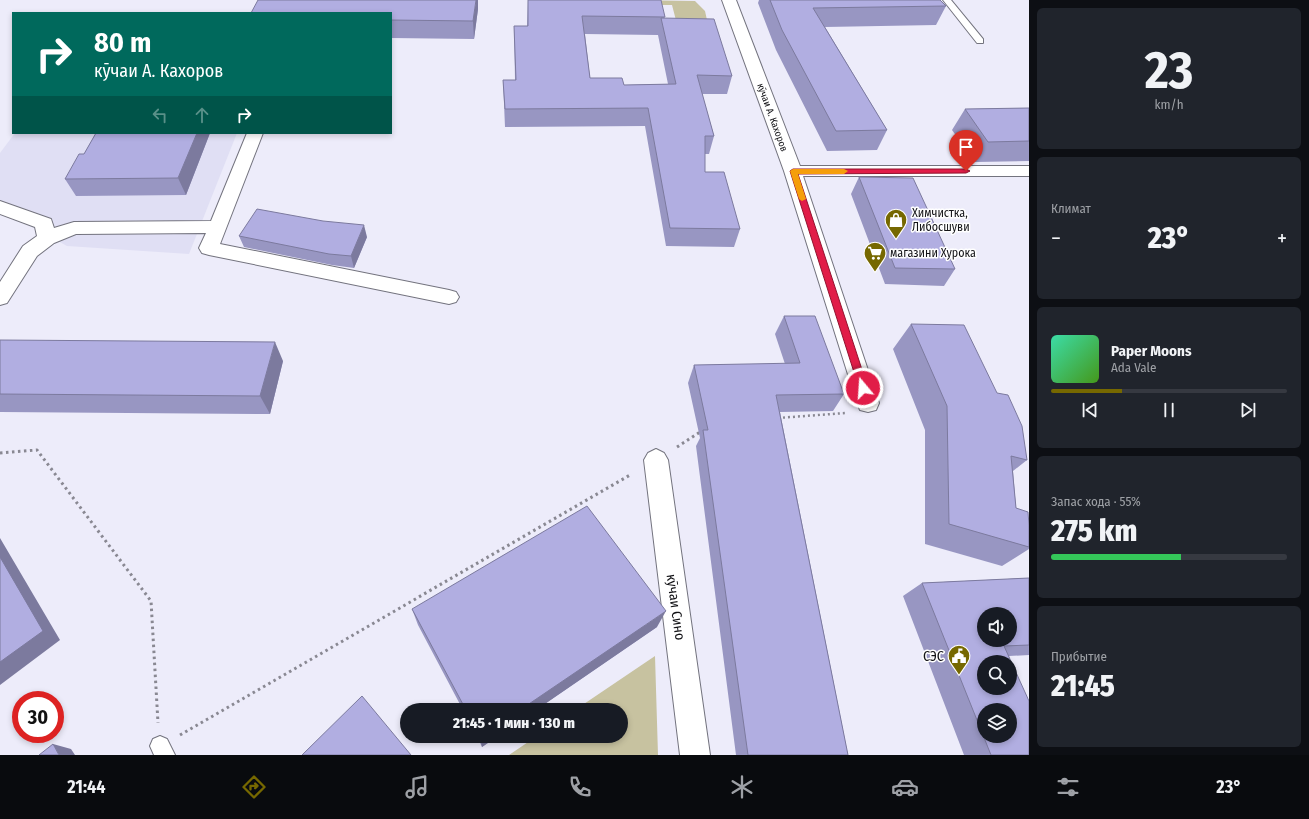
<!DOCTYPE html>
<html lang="ru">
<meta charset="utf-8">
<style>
body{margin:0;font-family:"Fira Sans Condensed",sans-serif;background:#20242c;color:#f1f3f6;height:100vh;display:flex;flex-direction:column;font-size:15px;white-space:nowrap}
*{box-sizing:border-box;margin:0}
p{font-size:13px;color:#9ea1a6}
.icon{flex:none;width:22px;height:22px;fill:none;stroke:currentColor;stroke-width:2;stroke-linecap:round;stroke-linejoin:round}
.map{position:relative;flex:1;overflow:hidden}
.panel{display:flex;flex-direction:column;gap:8px;padding:8px;background:#0d0f14;width:280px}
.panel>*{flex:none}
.top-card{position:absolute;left:12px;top:12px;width:380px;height:122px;border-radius:0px;box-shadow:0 2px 6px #0003;background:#00695c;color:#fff;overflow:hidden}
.buttons{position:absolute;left:977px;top:607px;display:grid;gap:8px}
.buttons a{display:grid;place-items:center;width:40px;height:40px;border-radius:50%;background:#171b24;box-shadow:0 2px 6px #0003;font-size:20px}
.speed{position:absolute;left:12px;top:691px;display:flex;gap:8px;font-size:20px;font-weight:700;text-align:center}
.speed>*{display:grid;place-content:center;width:52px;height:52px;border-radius:50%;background:#171b24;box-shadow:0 2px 6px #0003;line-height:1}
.speed .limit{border:6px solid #d22;background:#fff;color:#111}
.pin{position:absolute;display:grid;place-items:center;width:34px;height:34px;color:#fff;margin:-41px -17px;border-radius:50% 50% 50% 0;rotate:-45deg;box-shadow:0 0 4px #0007}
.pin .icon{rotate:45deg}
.me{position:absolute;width:44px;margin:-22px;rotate:342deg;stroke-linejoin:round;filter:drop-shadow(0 0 3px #0008)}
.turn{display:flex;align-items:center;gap:14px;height:84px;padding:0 16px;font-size:18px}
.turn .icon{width:52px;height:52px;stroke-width:2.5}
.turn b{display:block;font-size:28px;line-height:34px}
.lanes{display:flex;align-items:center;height:38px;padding:0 16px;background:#0003;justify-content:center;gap:20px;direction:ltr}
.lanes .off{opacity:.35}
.big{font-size:30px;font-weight:800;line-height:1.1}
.panel .widget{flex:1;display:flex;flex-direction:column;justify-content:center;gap:6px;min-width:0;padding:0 14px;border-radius:6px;background:#20242c}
.panel .dial{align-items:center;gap:0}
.dial b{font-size:52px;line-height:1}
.song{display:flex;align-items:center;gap:12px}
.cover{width:48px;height:48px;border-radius:6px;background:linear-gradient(135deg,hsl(160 70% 55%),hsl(100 70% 35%))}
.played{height:4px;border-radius:2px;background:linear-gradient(90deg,#766800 30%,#363941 30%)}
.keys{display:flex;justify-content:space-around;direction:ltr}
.heat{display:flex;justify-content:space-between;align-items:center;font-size:22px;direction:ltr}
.charge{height:6px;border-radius:3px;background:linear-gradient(90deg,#34c759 55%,#363941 0)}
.trip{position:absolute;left:400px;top:703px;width:228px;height:40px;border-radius:20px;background:#171b24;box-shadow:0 2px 6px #0003;font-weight:800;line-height:40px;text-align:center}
.menu{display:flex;height:64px;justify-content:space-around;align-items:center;background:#090b0e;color:#9ea1a6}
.menu .icon{width:28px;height:28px}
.menu .selected{color:#766800}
.menu b{font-size:18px;color:#f1f3f6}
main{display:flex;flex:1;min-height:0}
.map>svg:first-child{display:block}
.built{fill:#e0dff4}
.green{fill:#c7c2a0}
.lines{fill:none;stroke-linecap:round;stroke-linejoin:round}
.service-casing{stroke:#73737e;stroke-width:2}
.minor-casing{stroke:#73737e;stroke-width:2}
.path-far1{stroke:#898892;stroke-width:2.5;stroke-dasharray:2 3;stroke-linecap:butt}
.path{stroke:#898892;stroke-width:3;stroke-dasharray:2.5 3.5;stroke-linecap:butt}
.service{fill:#fff;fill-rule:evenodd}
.minor{fill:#fff;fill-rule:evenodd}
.wall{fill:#9896c2;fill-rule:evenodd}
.shaded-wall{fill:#7c7a9e}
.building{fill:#b1aee1;stroke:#7c7a9e;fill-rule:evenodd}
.route{fill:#e11d48;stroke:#92132f}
.slow{fill:#f59e0b}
.labels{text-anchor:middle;stroke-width:3;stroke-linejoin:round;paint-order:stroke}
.far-street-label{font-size:10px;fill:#121216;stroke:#fff}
.poi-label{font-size:12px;fill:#121216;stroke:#fff;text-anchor:start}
.near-street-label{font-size:14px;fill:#121216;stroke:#fff}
.near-poi-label{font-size:14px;fill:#121216;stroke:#fff;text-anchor:end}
</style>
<main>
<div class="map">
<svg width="1029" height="755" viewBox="0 0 1029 755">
<rect width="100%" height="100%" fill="#edecfa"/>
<!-- built -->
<path class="built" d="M15 133H237L189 254 67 246 0 209V153Z"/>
<!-- green -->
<path class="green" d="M625 0 695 1 705 11 709 29 678 28 672 5H625Z
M655 656 658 755H509L537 736H621V710H575Z"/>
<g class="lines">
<!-- service casing -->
<g class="service-casing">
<path id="service" d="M943 0H951L983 39V43H977Z
M160 736 167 739 175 755H154L150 746 153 739Z"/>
</g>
<!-- minor casing -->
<g class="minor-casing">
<path id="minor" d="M722 0H736L800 166H1029V176H803L879 403 876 410 868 412 860 410 857 403 784 171Z
M247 133H263L220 244 449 290 456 292 459 297 456 302 449 304 209 255 202 253 199 248 206 233 76 234 54 243 37 256 7 303 0 305V282L23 246 37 236 35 227 0 214V201L51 219 54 228 74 222 211 221Z
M656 449 664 453 668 460 710 755H680L644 460 648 453Z"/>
</g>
<!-- path-far1 -->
<path class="path-far1" d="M778 418 845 413"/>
<!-- path -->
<path class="path" d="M677 447 700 432
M0 453 37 450 151 601 158 723
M180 735 630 475"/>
<!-- service -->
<use href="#service" class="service"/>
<!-- minor -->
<use href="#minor" class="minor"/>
</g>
<!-- wall -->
<path class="wall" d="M528 0 665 17 664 18 732 76 727 94H702L714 136 709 154H705V172L740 229 734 247 666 246 645 126 505 127 503 80H515L514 26H527ZM585 34 658 35 668 84 624 85 590 78Z
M759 0H940L946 6 936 25 825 27 887 130 877 150 827 151 776 50 758 3Z
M478 9 474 39 391 38V13Z
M1029 108V161L975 162 952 130 965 109Z
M96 133H210L186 195 76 196 65 179 84 154Z
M859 177 955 269 944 286 885 284 851 194Z
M239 236 367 237 354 268 332 265 244 247Z
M784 316 844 394 833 411 780 412 848 755H736L696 446 700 438 688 383 694 365 785 364 775 334Z
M911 324 1027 460 1013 471 1016 508 1029 525V549L1002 566 925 544V430L893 349Z
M0 340 283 361 270 414 0 412Z
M1029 578V655L1009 656 1029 755H964L903 596 922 583Z
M412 609 657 627 536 710H463L418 625Z
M477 736H498L482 747Z"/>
<!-- shaded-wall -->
<path class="shaded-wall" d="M476 0H478V9L474 39 473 21Z
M197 133H210L186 195 178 178Z
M364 225 367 237 354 268 351 256Z
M275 342 283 361 270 414 260 396Z
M0 538 60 640 0 685Z
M666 611 657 627 536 710H520Z
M482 736H498L482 747 480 737Z
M53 744 71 749 75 755H59Z"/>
<!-- building -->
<path class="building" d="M258 0H476L473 21 391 20V13H251Z
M528 0H661L665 17 582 16 590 78H622L624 85 676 84 661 18 714 19 732 76 697 75 714 136H705V172H724L740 229 670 228 648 108 505 109 503 80H516L514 26H528Z
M770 0H940L946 6 813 8 887 130 836 131 782 30Z
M1029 108V141L988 142 965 109Z
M96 133H197L178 178 65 179 79 154H84Z
M859 177 913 178 955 269 895 268Z
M257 209 323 221 364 225 351 256 329 254 239 236Z
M784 316H815L844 394 776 395 848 755H748L703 430H708L694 365 800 363Z
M911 324 964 325 997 393 1008 395 1022 426 1027 460 1011 456 1016 508 1028 512 1029 525V547L949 524 947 406Z
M0 340 275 342 260 396 0 394Z
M587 506 666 611 520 710H466L412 609Z
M0 557 43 631 0 662Z
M1029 578V645L1004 646 1029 701V755H991L922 583ZM984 614H1010V640H984ZM984 662H1010V688H984ZM984 710H1010V736H984Z
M362 696 411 755H302Z
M53 744 59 755H39Z"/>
<!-- route -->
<path class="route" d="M793 169H966L970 171 966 173 798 174 868 388 863 392 859 388 790 171Z"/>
<!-- slow -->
<path class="slow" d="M793 169H844L848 171 844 174H798L806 199 802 201 799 199 790 171Z"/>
<!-- icons -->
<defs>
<g id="shop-pin" transform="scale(1.15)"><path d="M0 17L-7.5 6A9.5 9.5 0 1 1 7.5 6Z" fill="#766800" stroke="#fff"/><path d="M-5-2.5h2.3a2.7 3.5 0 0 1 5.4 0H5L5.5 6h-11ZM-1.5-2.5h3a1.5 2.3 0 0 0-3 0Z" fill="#fff"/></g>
<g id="supermarket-pin" transform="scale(1.15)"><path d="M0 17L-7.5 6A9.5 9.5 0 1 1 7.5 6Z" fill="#766800" stroke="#fff"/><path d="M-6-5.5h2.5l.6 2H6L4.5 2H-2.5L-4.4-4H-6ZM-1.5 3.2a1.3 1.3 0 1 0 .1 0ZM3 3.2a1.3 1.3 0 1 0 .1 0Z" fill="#fff"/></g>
<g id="civic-pin" transform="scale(1.15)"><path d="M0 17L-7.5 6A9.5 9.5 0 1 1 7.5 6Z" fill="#766800" stroke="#fff"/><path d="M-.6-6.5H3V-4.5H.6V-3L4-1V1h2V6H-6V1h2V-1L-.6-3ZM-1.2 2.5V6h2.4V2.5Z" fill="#fff"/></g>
</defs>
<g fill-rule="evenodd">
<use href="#shop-pin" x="896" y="220"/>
<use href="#supermarket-pin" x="875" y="253"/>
<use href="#civic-pin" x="959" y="656"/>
</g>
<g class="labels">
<!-- far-street labels -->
<g class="far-street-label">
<text transform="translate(773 117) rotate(70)" y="4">кӯчаи А. Кахоров</text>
</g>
<!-- poi labels -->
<g class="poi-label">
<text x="912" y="217">Химчистка,<tspan x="912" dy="14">Либосшуви</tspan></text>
<text x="890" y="257">магазини Хурока</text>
</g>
<!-- near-street labels -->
<g class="near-street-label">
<text transform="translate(676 607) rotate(82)" y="5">кӯчаи Сино</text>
</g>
<!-- near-poi labels -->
<g class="near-poi-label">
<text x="944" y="661">СЭС</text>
</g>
</g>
</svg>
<div class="buttons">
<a><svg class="icon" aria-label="sound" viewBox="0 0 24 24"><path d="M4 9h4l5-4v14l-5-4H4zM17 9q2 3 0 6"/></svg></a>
<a><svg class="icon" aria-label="search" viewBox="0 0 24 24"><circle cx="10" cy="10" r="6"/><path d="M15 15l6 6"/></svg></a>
<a><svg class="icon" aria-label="layers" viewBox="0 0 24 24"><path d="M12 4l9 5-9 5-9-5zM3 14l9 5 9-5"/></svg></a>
</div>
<div class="speed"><div class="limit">30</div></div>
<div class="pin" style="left:966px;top:171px;background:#d93025"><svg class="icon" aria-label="arrive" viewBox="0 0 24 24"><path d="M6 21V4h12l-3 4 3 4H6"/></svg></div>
<svg class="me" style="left:863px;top:388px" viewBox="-20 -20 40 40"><circle r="17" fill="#e11d48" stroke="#fff" stroke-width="3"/><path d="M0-11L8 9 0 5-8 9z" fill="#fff"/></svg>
<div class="trip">21:45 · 1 мин · 130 m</div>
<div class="top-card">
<div class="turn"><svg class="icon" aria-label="right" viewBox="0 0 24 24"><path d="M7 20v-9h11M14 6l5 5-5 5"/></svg><div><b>80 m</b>кӯчаи А. Кахоров</div></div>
<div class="lanes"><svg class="icon off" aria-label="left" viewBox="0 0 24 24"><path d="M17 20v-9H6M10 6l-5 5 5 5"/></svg><svg class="icon off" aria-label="ahead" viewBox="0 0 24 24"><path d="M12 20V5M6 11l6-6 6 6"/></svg><svg class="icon" aria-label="right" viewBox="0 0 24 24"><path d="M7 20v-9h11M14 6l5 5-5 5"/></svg></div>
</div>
</div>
<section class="panel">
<div class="widget dial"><b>23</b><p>km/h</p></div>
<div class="widget"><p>Климат</p>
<div class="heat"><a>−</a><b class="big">23°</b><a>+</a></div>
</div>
<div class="widget">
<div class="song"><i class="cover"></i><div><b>Paper Moons</b><p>Ada Vale</p></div></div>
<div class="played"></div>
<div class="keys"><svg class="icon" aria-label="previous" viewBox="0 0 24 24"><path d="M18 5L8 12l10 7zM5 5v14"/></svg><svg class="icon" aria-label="pause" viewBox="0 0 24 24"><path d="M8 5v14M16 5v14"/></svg><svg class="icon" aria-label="next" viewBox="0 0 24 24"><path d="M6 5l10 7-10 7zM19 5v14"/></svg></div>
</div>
<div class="widget"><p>Запас хода · 55%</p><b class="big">275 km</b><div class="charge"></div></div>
<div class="widget"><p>Прибытие</p><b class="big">21:45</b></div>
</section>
</main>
<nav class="menu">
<b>21:44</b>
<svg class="icon selected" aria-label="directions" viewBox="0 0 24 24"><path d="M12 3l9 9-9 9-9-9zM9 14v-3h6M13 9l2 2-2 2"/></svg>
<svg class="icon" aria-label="music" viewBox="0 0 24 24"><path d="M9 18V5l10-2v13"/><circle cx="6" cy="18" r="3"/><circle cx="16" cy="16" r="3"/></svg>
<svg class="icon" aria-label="phone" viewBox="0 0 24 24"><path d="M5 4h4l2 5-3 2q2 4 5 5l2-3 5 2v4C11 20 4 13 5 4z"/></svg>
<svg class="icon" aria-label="climate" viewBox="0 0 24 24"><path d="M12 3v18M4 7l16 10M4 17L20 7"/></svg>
<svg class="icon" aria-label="car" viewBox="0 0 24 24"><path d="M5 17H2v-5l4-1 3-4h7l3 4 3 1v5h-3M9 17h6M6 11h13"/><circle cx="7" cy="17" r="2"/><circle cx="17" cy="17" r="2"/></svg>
<svg class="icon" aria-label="filters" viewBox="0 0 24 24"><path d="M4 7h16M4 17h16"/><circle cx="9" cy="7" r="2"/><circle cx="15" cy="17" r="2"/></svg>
<b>23°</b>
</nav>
